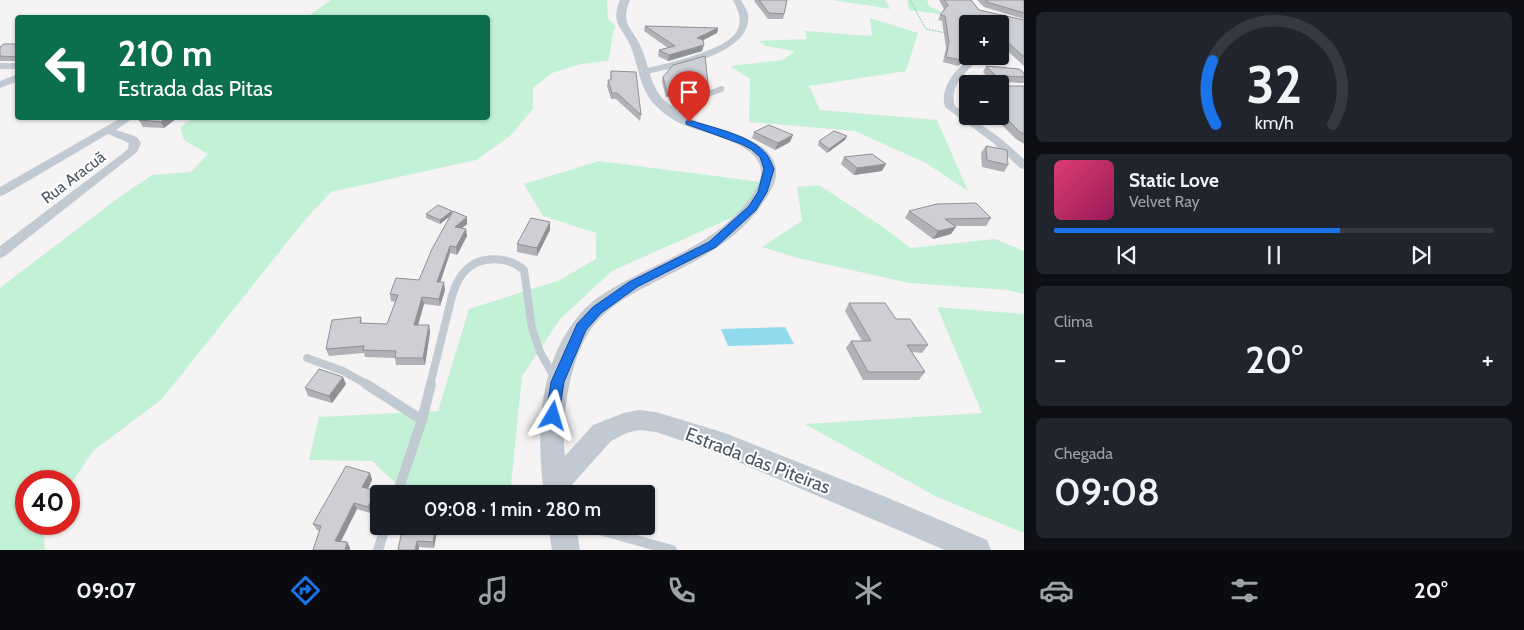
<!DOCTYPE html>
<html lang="pt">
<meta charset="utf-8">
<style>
body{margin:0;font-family:Cabin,sans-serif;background:#20242c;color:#f1f3f6;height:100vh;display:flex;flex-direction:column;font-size:19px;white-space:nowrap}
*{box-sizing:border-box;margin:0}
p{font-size:16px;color:#9ea1a6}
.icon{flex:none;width:28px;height:28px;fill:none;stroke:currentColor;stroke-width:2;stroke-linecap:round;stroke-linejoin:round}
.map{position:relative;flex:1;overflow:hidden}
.panel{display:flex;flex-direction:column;gap:12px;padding:12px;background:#0d0f14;width:500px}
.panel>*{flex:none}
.top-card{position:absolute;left:15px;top:15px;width:475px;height:105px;border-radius:5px;box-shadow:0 1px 4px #0004;background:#0b6e4f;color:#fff;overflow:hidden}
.controls{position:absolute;left:959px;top:15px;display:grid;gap:10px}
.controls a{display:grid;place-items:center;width:50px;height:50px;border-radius:5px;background:#171b24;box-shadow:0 1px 4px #0004;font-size:25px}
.speed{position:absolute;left:15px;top:470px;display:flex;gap:10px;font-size:25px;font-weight:700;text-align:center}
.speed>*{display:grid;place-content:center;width:65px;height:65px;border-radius:50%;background:#171b24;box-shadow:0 1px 4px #0004;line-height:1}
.speed .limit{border:8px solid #d22;background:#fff;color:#111}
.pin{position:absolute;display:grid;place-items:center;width:42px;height:42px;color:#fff;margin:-51px -21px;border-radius:50% 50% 50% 0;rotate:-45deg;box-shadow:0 0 5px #0007}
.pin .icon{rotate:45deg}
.me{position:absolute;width:55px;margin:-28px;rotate:7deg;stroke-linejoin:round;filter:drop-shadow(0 0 4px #0008)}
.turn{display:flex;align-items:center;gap:18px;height:105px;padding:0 20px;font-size:22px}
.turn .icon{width:65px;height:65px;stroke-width:2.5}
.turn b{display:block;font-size:35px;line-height:42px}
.big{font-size:38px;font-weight:600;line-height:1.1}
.panel .widget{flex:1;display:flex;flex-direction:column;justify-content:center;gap:8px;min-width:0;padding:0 18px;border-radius:8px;background:#20242c}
.panel .dial{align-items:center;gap:0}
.dial svg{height:130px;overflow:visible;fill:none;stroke:#363941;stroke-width:7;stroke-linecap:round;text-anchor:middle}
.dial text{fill:#f1f3f6;stroke:none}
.song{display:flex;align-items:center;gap:15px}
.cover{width:60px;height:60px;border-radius:8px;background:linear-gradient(135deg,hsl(340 70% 55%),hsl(330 70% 35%))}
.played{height:5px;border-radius:2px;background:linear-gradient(90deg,#1a73e8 65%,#363941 65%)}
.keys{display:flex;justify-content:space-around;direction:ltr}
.heat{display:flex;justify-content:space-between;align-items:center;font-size:28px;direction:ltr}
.trip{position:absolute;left:370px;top:485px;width:285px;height:50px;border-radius:5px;background:#171b24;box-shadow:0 1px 4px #0004;font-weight:600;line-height:50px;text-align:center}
.tab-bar{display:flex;height:80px;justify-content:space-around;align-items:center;background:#090b0e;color:#9ea1a6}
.tab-bar .icon{width:35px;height:35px}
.tab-bar .active{color:#1a73e8}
.tab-bar b{font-size:22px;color:#f1f3f6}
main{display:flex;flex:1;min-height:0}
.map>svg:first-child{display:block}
.green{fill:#c3f1d5}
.water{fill:#90daee}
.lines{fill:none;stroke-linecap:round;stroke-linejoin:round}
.path{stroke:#7ad0a6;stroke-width:1;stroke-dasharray:2 1;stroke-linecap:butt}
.service-far1{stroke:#c1cad2;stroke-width:8}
.service{stroke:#c1cad2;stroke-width:10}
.minor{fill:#c1cad2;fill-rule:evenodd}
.tertiary{fill:#c1cad2;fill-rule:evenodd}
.wall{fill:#b0b2b7}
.shaded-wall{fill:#909195}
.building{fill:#cdcfd5;stroke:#909195}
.route{fill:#1a73e8;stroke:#114b97}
.labels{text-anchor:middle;stroke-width:4;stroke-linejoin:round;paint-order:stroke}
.street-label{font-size:16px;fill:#4a5661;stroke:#fff}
.near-street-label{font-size:19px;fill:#4a5661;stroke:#fff}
</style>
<main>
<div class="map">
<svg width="1024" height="550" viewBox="0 0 1024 550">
<rect width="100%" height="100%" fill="#f5f3f3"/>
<!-- green -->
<path class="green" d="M331 0H607L608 19 616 26C610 38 612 49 608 61L581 64 552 73 533 88V109L510 136 476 160 331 192 304 221 162 399 93 451 69 487V481H26V524H43L45 550H0V288L118 198 152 175 191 172 208 154 184 140 180 127 193 118H488V18L307 17Z
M833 0H885L890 9Z
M907 0H927L929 6 947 15 909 10Z
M870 18 918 33 906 71 809 86 820 110 937 120 968 191 926 163 855 131 749 122 750 79 730 66 783 60 795 51 766 46 758 41 807 39 805 31 872 36Z
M599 161 761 182 740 214 612 271 560 319 522 376 510 494H407L372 461 309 460 319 417 438 411 469 309 560 280 596 259V233L543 216 524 184Z
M819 185 886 229 910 248 995 239 1024 251V294L1008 290 909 283 798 258 762 247 802 221 797 187Z
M937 307 1024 314V533L937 497 805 424 982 413Z"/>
<!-- water -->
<path class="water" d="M785 327 794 344 728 346 721 329Z"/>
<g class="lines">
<!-- path -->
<path class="path" d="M910 0 926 29 946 33"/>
<!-- service-far1 -->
<path class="service-far1" d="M307 358 343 371 368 385
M430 385 452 296C455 287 458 278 465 271 480 255 508 256 524 270L532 328 540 352 555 378"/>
<!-- service -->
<path class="service" d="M366 384 422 420
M397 494 422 420 431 384
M585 526 672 550
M378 550 386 526"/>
<!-- minor -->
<path class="minor" d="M733 0H741C743 4 747 9 748 14 754 55 671 68 642 75L639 74V70C660 65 730 51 738 29 742 18 738 10 733 0Z
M972 56H982C969 70 948 84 955 106L1000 138 1024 159V169L1020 168 992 142 945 107C939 87 957 68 972 56Z
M0 63H18V69H0Z
M18 74V81L0 88V81Z
M721 86 724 87V91L671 111H663L662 109Z
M121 118H133L116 130 137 137 141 143 137 152 5 256 0 258V246L122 154 128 149 129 143 108 134 4 195 0 196V187Z"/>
<!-- tertiary -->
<path class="tertiary" d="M620 0H630C620 24 631 26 640 45 649 63 649 85 664 100 672 107 682 114 692 119 715 130 776 137 776 172 777 184 767 196 761 206 735 243 694 262 655 282 633 293 609 306 594 325 582 340 576 359 571 377 565 402 562 429 565 456L593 425 624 413 639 410 656 412 725 433 886 497 987 540 991 550H945L712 451 656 432 639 430 627 433 611 441 569 488 570 494H544C536 434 538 363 580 314 595 296 618 285 639 274 679 254 723 236 750 198 755 191 762 180 761 171 760 143 705 134 684 125 674 121 664 114 656 106 639 89 639 66 630 45 622 26 610 24 620 0Z
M548 526H576L580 550H552Z"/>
</g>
<!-- wall -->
<path class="wall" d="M755 0H787L783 19H768L754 1Z
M939 0H971L979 10 1024 20V66L1000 44V24H968V30L965 33H961L965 56 962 62 958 66 943 62 946 48 942 21 938 20 944 9Z
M977 0H1024V19L984 7Z
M645 26 718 28 717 33 703 40 702 51 668 61 658 56 659 50 668 48 644 31Z
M18 44V61H0V47Z
M986 66 1024 73V83L1002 82 1000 85V84H994L983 72Z
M611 71 641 115 640 121 616 99H611L607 86 608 80H610Z
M663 77 708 84 707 90 695 94 666 97 662 82Z
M1003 86H1024V144L1016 139 993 116H1000V89H1001Z
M177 118 164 128 143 127 139 120Z
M754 132 790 142 775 150 752 138Z
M847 136 845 140 827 153 818 145 819 141Z
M986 146 1008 165 1004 172 982 167 981 153Z
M844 157 882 171 854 175 841 164Z
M909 211 991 218 986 226H955L951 234 933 239 905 218Z
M452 212 467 217V224L462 228 467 236 457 255 450 253 440 282 445 290 440 306 424 304 418 325H429L430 332 425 365H396L395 358 365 357 364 353 329 356 326 349 361 317 362 323 387 324 395 302 391 301 390 294 419 280 450 216 440 224 426 218V214Z
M550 230 537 256 517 252V244Z
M849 303 896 319 928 345 922 353 912 352 925 372 919 380H863L846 348 851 341H862L845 311Z
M346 384 332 403 308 396 305 388Z
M370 473 372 480 368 489 376 491 378 498 370 513 357 509 341 541 347 542 350 548V550H313L320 531 317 530 313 524Z
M438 526 434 548 419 547 398 550Z"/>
<!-- shaded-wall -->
<path class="shaded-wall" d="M968 27 965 33 958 34 961 28Z
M718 28 717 33 696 44 697 38Z
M704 45 702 51 668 61 669 55Z
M965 56 962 62 958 66 961 60Z
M708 84 707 90 695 94 666 97 667 92Z
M166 118H177L164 128 161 122Z
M793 135 790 142 775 150 778 143Z
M847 136 845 140 827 153 829 149Z
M886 164 882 171 854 175 857 168Z
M452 211 453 214 440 224V220Z
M467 217V224L455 234V227Z
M550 222V230L537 256V248Z
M956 227 951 234 933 239 938 231Z
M466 229 467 236 457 255 456 247Z
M450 246V253L438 289 437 282Z
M444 282 445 290 440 306 439 299Z
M422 297 424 304 416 332 414 325Z
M429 325 430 332 425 365 423 358Z
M343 377 346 384 332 403 329 396Z
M370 473 372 480 365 494 362 487Z
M376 491 378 498 370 513 368 507Z
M354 503 357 509 338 547 335 541Z
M436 526H438L434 548 433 542Z
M417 541 419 547V550H415Z
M347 542 350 548V550H345Z"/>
<!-- building -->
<path class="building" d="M759 0H787L784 14 769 13Z
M944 0H971L979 10 1024 20V57L1000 35V24H968V27L961 28V33L967 36 965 56 961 60 946 57 949 42 945 16 940 15 948 5Z
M985 0H1024V13L987 2Z
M645 26 718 28 697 38 703 40 704 45 669 55 659 50 675 46Z
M4 44H18V57L0 56V47Z
M705 56 708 84 696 89 667 92 663 77 673 65Z
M986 66 1019 69 1024 73V77L1004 76 1002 82Z
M611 71 636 72 641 115 617 93H612L608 80H611Z
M1003 86H1024V134L1020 132 1000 112V89L1006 90Z
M143 118H166L161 122 139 120Z
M769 125 793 135 778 143 754 132Z
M834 131 847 136 829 149 819 141Z
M986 146 1007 150 1008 165 987 160Z
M872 154 886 164 857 168 844 157Z
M976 203 991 218 945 219 956 227 938 231 909 211 937 204Z
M438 205 452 211 440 220 426 214Z
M453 211 467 217 455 227 466 229 456 247 450 246 437 282H444L439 299 422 297 414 325H429L423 358H395L396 351 363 350 364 346 326 349 332 320 361 317 360 323 387 324 398 295 390 294 396 278 419 280 432 249Z
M531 218 550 222 537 248 517 244Z
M849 303H885L896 319H910L928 345H907L925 372H868L851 341H871Z
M319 369 343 377 329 396 305 388Z
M346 466 370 473 362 487 376 491 368 507 354 503 335 541 347 542 345 550H313L321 526 313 524Z
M403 526H436L433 542 417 541 415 550H398Z"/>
<!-- route -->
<path class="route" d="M686 121H692C714 128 753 136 767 155 770 159 772 165 774 169L767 192 756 210 716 247 637 287 601 313 586 330 564 382 558 420 553 422 548 420 546 416 551 382 577 324 593 307 629 282 709 242 749 206 758 192 764 169 760 157 751 149 741 144 686 124Z"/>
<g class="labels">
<!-- street labels -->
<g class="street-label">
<text transform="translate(73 177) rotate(-37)" y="6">Rua Aracuã</text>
</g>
<!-- near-street labels -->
<g class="near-street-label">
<text transform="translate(758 460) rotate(21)" y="7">Estrada das Piteiras</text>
</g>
</g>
</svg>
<div class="controls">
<a>+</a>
<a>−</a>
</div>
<div class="speed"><div class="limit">40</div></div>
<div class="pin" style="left:689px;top:122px;background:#d93025"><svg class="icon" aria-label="arrive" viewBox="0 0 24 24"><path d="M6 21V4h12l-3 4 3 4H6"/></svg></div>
<svg class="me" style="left:553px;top:416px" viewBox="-20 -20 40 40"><path d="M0-17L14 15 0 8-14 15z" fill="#1a73e8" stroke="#fff" stroke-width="4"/></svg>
<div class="trip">09:08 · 1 min · 280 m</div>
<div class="top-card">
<div class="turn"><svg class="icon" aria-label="left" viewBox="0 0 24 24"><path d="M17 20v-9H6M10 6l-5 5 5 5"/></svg><div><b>210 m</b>Estrada das Pitas</div></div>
</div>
</div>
<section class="panel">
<div class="widget dial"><svg viewBox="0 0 100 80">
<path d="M14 69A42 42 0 1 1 86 69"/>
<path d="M14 69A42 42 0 0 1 12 30" stroke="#1a73e8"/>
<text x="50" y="56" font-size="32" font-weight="700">32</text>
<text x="50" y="72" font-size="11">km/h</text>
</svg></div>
<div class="widget">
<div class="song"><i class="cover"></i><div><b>Static Love</b><p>Velvet Ray</p></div></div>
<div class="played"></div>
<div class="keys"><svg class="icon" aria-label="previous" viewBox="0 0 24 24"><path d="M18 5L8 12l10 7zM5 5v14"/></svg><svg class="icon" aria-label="pause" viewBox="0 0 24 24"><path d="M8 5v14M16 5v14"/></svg><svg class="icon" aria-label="next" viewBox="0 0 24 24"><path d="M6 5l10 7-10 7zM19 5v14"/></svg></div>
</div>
<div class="widget"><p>Clima</p>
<div class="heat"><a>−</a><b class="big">20°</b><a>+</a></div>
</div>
<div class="widget"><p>Chegada</p><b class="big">09:08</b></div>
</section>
</main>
<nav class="tab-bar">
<b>09:07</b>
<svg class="icon active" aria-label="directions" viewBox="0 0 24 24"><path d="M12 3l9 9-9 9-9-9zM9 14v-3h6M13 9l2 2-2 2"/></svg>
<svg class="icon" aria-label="music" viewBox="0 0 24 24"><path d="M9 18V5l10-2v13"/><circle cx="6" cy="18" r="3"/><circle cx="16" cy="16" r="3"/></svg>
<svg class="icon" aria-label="phone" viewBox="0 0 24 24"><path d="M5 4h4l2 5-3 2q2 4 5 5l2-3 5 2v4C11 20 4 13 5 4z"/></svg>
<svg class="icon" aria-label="climate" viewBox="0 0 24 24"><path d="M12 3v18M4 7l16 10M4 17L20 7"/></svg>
<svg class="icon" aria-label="car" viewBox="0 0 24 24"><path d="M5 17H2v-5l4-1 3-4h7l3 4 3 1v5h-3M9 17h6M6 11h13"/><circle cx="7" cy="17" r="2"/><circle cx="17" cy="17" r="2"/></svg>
<svg class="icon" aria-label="filters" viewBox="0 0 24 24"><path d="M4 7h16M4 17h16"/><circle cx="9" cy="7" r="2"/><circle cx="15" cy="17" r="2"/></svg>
<b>20°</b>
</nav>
